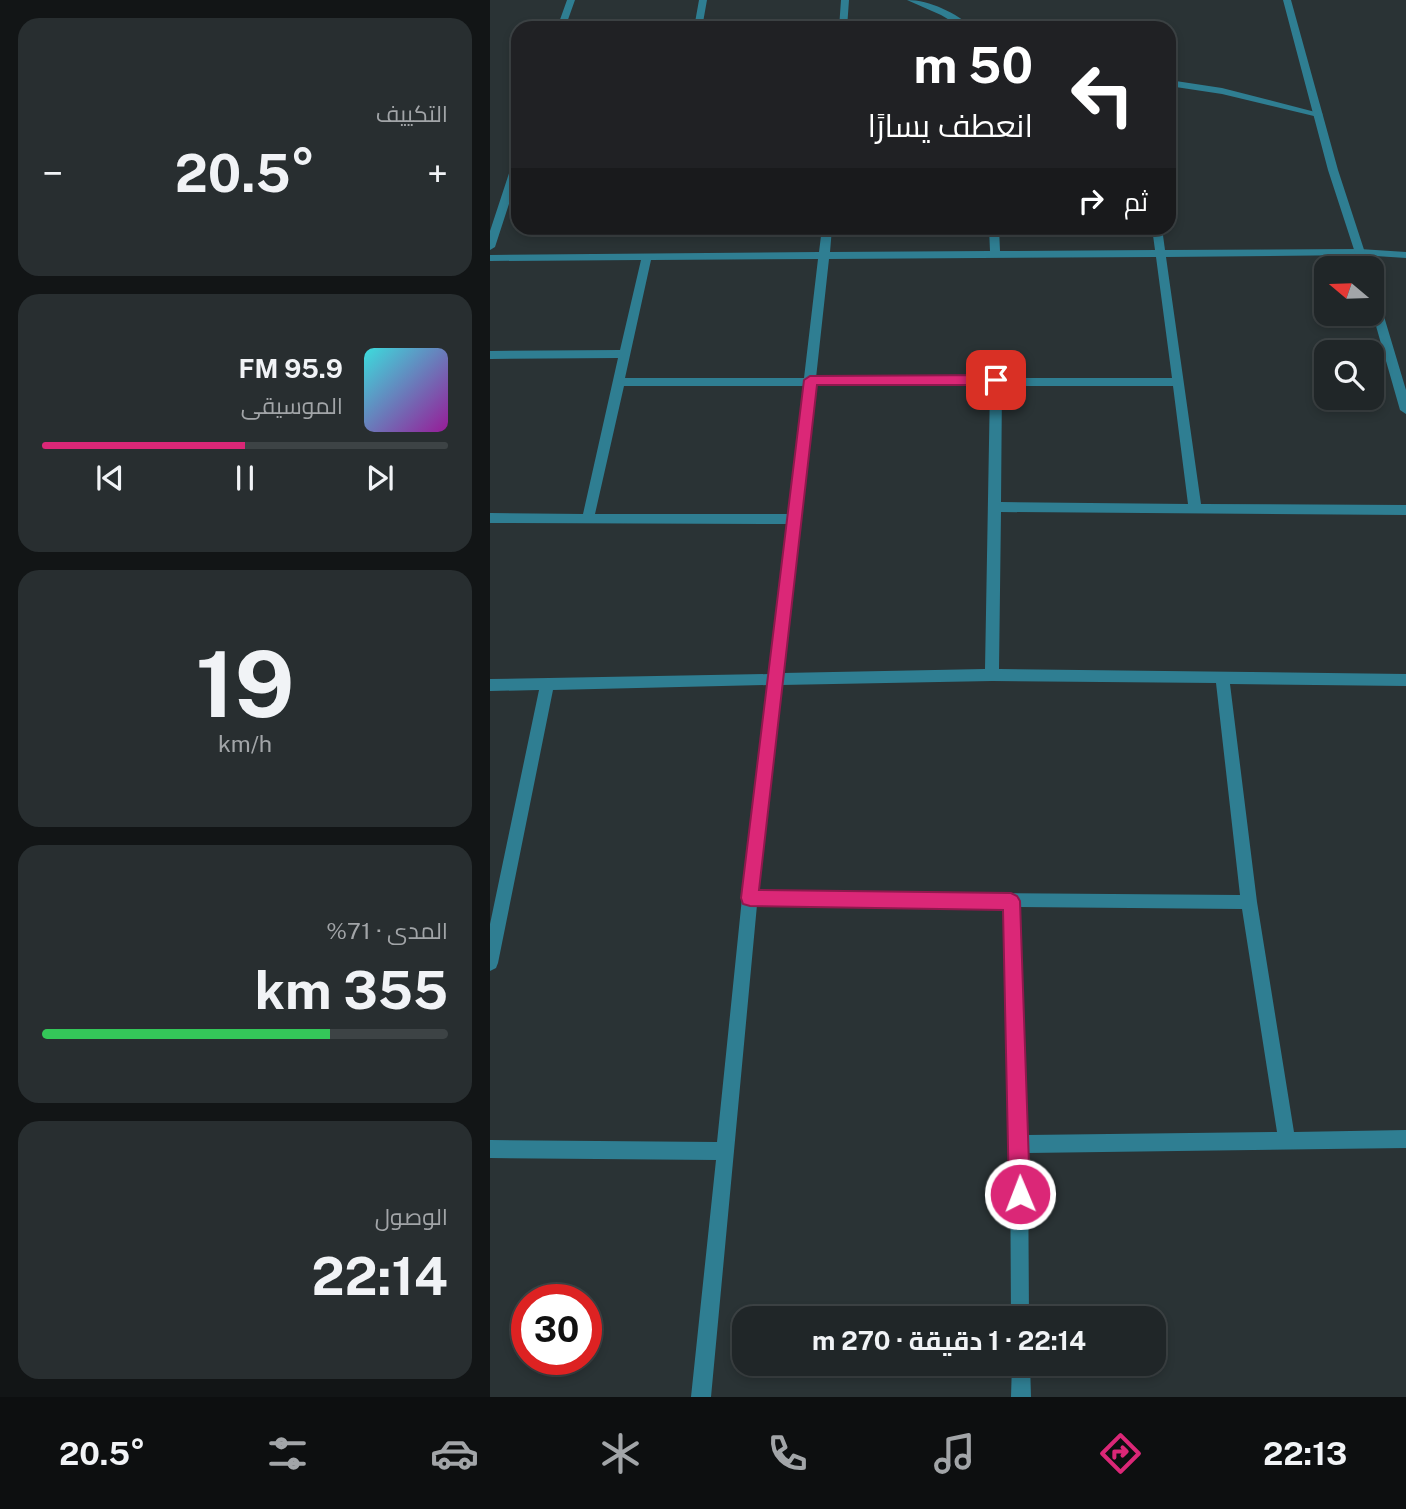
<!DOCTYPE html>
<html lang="ar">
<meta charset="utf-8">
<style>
body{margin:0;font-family:"Public Sans",Cairo,sans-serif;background:#282e30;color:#f1f3f6;direction:rtl;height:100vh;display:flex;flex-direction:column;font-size:26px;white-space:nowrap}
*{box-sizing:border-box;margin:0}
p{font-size:23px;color:#a2a5a8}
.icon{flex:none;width:38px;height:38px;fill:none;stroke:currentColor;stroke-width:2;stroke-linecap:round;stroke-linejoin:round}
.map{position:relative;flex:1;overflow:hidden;direction:ltr}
.drawer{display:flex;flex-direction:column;gap:18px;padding:18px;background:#121516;width:490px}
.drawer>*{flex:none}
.banner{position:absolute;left:21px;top:21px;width:665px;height:214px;border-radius:21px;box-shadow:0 4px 10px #0003,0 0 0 2px #3d4345;direction:rtl;background:#202124;color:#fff;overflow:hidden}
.needle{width:46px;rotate:289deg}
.tools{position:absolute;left:824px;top:256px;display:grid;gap:14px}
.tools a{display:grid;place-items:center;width:70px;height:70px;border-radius:14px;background:#202628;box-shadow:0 4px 10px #0003,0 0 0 2px #3d4345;font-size:35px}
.speed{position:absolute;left:21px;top:1284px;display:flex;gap:14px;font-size:35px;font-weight:700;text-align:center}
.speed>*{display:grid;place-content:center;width:91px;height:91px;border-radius:50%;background:#202628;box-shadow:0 4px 10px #0003,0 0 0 2px #3d4345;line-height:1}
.speed .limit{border:10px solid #d22;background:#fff;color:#111}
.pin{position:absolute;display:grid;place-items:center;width:60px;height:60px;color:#fff;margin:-30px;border-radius:14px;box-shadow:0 4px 10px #0006}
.me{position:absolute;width:77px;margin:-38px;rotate:359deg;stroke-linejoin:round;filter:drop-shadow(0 0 5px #0008)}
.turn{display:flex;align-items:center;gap:24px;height:147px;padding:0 28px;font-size:32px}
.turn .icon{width:91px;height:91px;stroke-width:2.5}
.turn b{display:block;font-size:49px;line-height:60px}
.then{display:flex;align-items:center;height:66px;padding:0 28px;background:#0003;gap:14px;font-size:26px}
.big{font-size:52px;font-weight:700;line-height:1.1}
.drawer .widget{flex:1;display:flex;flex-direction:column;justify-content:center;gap:10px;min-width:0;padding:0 24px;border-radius:21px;background:#282e30}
.drawer .dial{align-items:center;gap:0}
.dial b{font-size:91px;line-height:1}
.song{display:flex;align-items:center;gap:21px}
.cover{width:84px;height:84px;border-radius:10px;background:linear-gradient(135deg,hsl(180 70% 55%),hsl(300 70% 35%))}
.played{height:7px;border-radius:4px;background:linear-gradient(90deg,#db2777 50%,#3d4345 50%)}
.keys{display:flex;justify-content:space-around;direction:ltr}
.heat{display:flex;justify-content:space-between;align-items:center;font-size:38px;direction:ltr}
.charge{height:10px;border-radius:5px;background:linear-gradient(90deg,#34c759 71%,#3d4345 0)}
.trip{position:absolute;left:242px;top:1306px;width:434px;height:70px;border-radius:21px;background:#202628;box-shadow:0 4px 10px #0003,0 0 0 2px #3d4345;font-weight:700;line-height:70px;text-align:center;direction:rtl}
.tabs{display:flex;height:112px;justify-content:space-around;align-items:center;background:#0d0f10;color:#a2a5a8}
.tabs .icon{width:49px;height:49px}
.tabs .on{color:#db2777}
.tabs b{font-size:32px;color:#f1f3f6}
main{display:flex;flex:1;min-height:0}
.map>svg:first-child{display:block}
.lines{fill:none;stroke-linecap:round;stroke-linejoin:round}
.minor{fill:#2f7e92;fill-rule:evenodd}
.tertiary{fill:#2f7e92;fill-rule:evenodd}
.route{fill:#db2777;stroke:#8e194d;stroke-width:2}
</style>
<main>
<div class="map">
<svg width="916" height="1397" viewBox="0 0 916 1397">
<rect width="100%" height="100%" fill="#2a3335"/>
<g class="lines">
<!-- minor -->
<path class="minor" d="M77 0H85L75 28H67Z
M209 0H217L212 28H204Z
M351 0H359L357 28H349Z
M417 0C440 0 466 13 483 28H473L451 15Z
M679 80 732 88 833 114 828 117 732 94 679 86Z
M28 158V176L5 247 0 250V231L23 161Z
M332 228H342L340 252 500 251 499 228H509L510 251 665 250 662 228H672L675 250 870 249 916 252V258L870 255 676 257 711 504 916 505V515L511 512 509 669 916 674V686L740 684 767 902 804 1132 916 1130V1148L538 1153 539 1318H521L520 1144 513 907 267 905 221 1397H201L226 1160 0 1158V1140L227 1142 252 898 278 685 63 690 8 963 6 968 0 971V924L49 690 0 691V679L279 674 297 524 0 523V513L93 514 128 358 0 359V351L130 350 151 260 0 261V255L329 252ZM666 257 682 378H511L506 376 501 378H326L339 259ZM328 259 314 378H135L161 260ZM134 386H313L298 514H105ZM325 386H500L495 669 293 673ZM512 386H683L698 504 511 502ZM502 681 726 683 750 895 269 891 291 685ZM529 907 752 909 787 1132 537 1135Z
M522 1363H540L541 1397H521Z"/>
<!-- tertiary -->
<path class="tertiary" d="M793 0H801L848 170 880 268H870L838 170Z
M882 289 887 293 916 390V414L910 410 882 312Z"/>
</g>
<!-- route -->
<path class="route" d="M506 375 513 380 506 385H327L269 890 521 893 527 896 530 901 540 1194 537 1201 530 1204 522 1201 519 1194 513 910 260 906 253 904 251 898 314 380 320 376Z"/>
</svg>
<div class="tools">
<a><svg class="needle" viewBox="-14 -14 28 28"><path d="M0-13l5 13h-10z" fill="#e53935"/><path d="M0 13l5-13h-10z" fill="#a2a5a8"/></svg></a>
<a><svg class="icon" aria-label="search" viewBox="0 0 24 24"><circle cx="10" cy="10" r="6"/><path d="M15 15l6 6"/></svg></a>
</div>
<div class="speed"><div class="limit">30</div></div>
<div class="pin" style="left:506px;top:380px;background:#d93025"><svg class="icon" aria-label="arrive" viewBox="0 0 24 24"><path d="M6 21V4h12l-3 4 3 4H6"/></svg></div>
<svg class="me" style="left:530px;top:1194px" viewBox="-20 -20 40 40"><circle r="17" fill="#db2777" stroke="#fff" stroke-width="3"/><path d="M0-11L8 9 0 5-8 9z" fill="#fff"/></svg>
<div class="trip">22:14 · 1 دقيقة · 270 m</div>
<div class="banner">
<div class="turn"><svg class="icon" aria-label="left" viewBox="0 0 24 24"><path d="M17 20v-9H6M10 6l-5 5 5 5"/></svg><div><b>50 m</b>انعطف يسارًا</div></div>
<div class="then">ثم<svg class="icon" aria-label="right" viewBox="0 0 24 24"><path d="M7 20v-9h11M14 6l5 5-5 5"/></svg></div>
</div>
</div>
<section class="drawer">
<div class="widget"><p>التكييف</p>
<div class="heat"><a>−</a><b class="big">20.5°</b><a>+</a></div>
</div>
<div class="widget">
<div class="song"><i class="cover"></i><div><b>95.9 FM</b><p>الموسيقى</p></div></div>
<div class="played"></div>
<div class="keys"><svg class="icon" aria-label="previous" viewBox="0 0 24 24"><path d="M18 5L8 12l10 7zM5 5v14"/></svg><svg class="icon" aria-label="pause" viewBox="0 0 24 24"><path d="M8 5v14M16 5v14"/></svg><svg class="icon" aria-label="next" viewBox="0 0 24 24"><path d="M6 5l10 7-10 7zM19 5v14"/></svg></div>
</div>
<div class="widget dial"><b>19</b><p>km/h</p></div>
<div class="widget"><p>المدى · 71%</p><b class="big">355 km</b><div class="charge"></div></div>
<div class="widget"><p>الوصول</p><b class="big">22:14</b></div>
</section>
</main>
<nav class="tabs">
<b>22:13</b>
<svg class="icon on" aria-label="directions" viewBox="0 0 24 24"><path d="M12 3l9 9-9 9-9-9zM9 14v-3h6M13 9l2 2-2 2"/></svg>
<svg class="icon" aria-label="music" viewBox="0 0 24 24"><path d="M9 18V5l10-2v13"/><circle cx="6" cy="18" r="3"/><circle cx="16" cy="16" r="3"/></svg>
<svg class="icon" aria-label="phone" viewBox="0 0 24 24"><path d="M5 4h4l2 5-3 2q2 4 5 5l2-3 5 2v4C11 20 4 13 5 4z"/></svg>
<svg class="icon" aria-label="climate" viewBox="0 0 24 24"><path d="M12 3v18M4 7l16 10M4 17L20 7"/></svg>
<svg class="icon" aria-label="car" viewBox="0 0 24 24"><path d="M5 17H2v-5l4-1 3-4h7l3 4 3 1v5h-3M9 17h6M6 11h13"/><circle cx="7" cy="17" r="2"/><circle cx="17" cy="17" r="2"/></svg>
<svg class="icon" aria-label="filters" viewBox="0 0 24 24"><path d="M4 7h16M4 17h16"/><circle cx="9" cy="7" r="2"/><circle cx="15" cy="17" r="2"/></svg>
<b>20.5°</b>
</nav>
